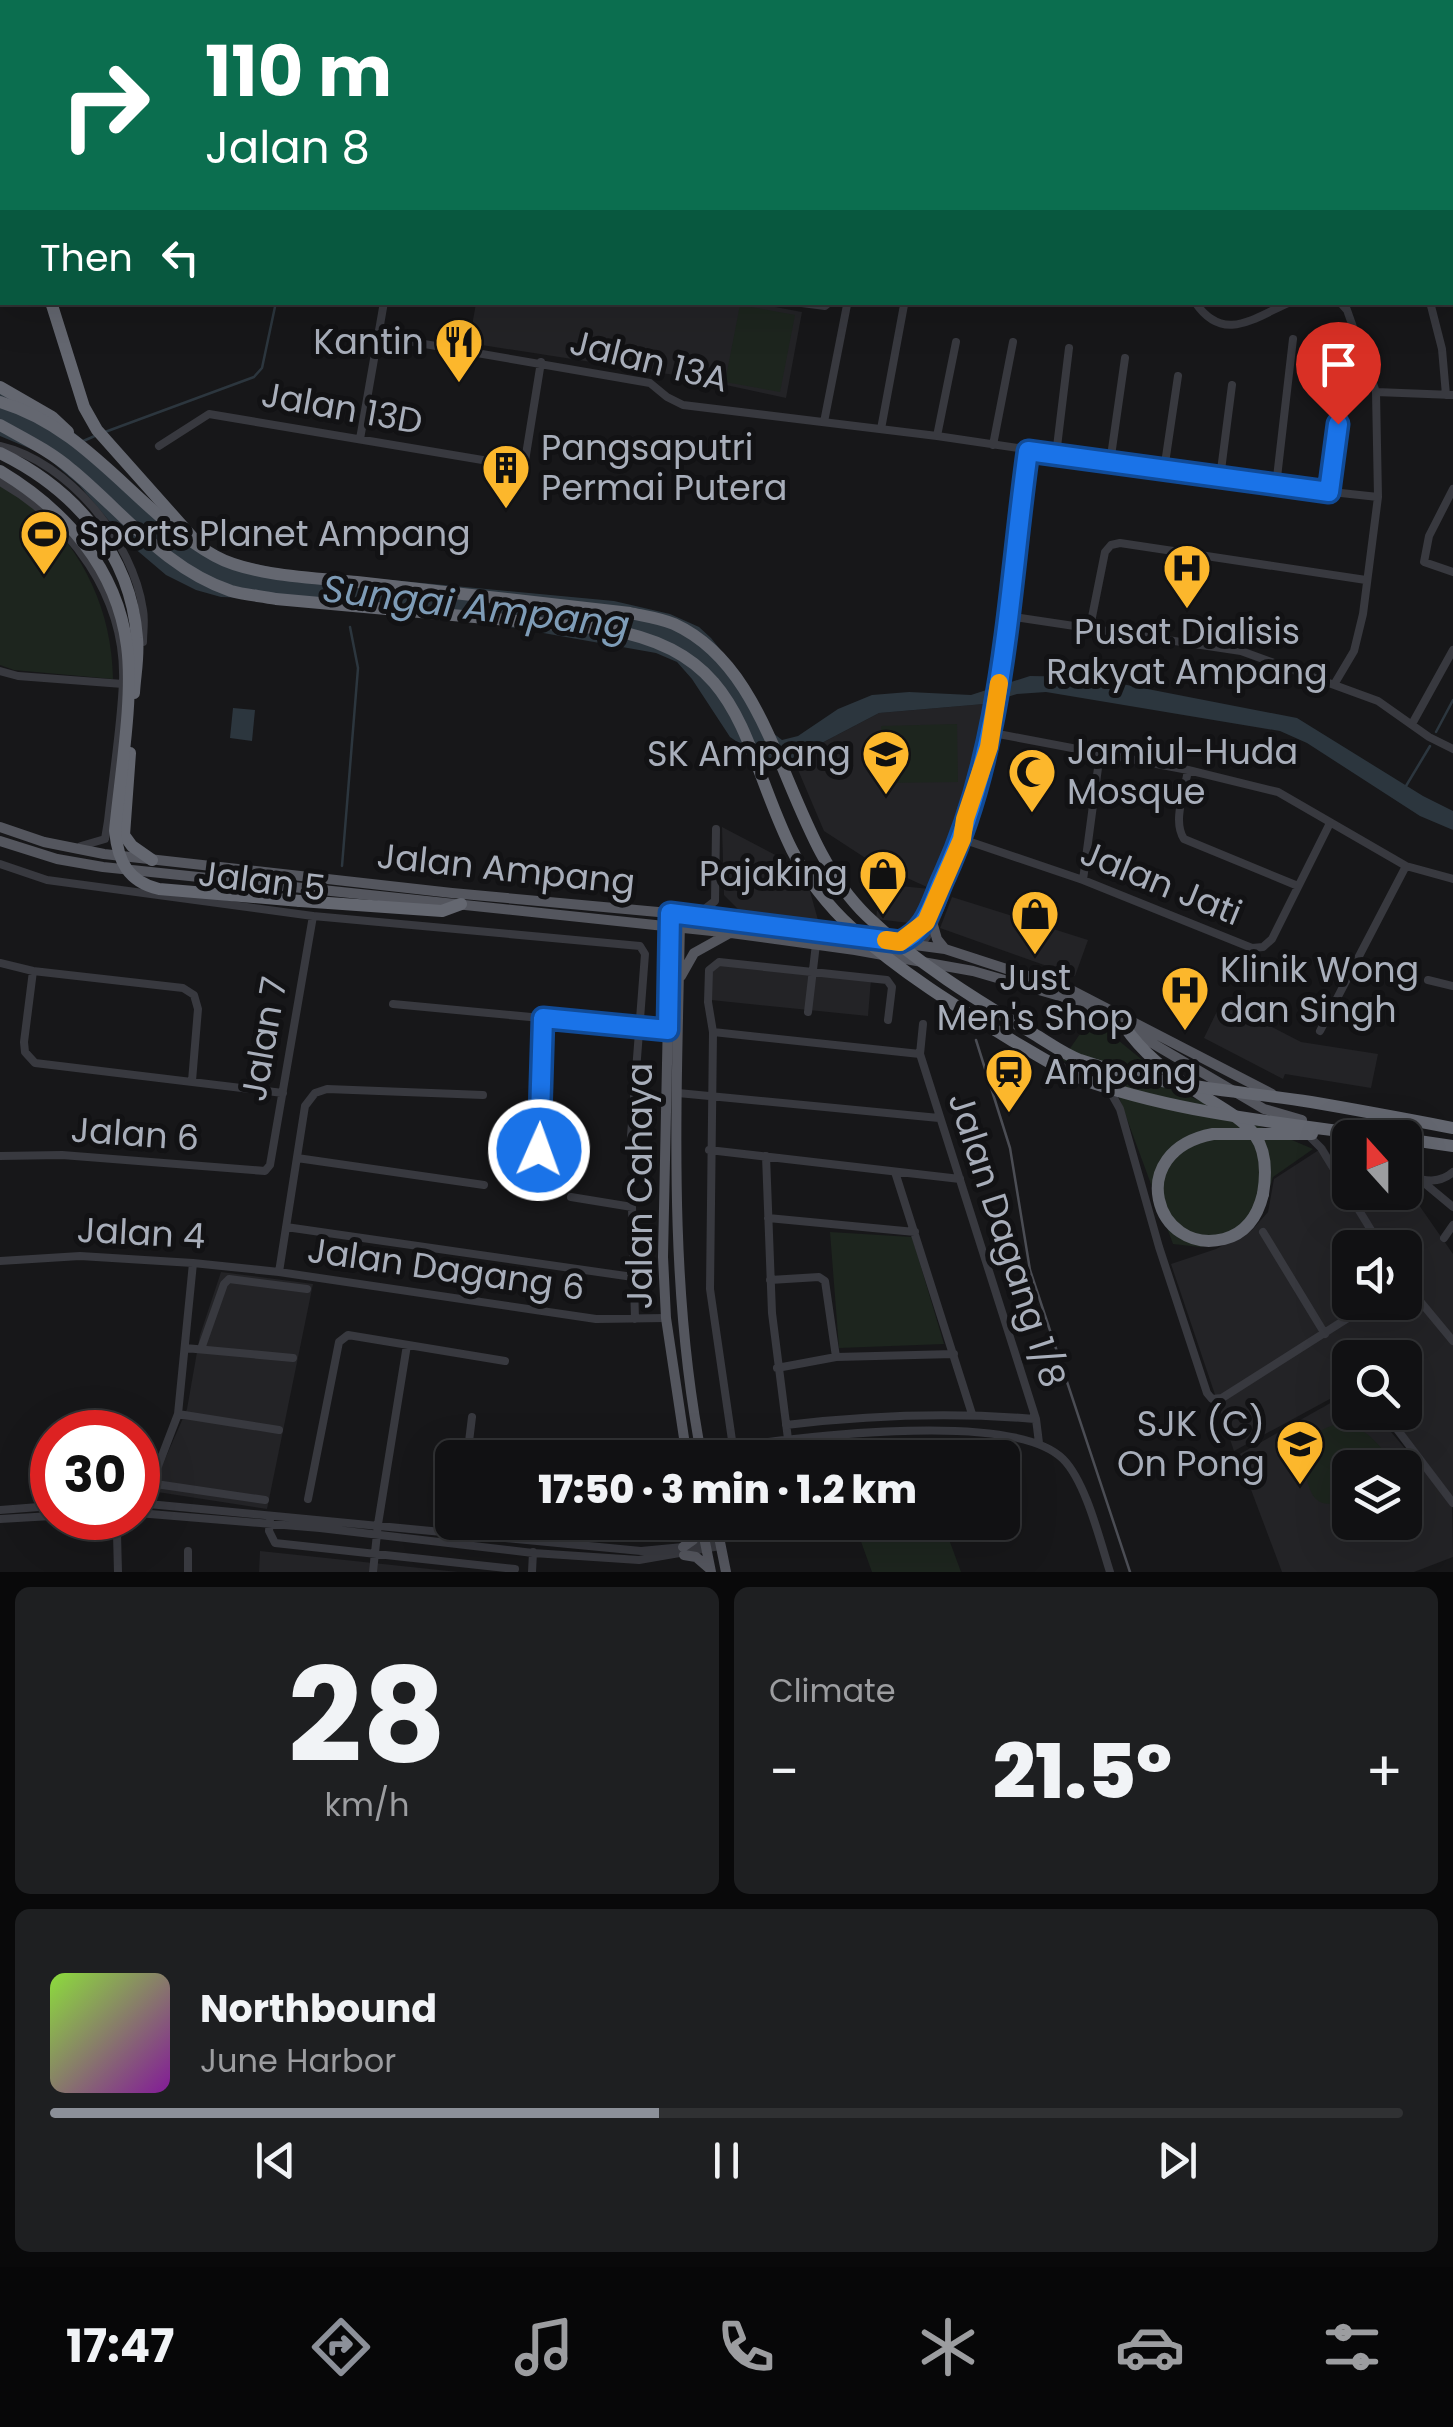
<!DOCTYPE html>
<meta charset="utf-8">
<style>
body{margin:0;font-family:Poppins,sans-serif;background:#1e1f21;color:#f1f3f6;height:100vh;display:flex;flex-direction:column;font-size:38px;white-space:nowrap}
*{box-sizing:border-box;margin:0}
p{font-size:32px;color:#9c9da0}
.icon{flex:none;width:55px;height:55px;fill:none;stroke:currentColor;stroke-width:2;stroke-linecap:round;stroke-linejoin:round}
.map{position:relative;height:1572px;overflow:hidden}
.side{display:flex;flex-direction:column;gap:15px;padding:15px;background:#09090a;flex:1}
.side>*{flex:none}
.top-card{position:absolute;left:0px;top:0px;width:1455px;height:305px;box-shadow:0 10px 40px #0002,0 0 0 2px #303133;background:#0b6e4f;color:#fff;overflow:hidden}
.needle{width:65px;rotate:339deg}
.controls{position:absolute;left:1332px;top:1120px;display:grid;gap:20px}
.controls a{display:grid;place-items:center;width:90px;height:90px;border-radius:15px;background:#111113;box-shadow:0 10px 40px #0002,0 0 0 2px #303133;font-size:50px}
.speed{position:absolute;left:30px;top:1410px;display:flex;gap:20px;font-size:50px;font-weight:700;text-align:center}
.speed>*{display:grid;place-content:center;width:130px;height:130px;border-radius:50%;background:#111113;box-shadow:0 10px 40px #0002,0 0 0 2px #303133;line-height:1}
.speed .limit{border:15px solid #d22;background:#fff;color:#111}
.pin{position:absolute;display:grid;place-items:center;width:85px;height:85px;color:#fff;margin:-102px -42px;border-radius:50% 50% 50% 0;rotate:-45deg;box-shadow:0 0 10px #0007}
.pin .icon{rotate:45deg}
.me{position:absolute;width:110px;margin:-55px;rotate:2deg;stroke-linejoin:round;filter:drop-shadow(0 0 8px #0008)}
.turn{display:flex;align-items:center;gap:35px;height:210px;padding:0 40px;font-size:45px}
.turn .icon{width:130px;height:130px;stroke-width:2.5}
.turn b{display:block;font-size:70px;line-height:85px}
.then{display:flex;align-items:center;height:95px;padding:0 40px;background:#0003;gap:20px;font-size:38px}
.big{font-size:75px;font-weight:800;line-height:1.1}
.side .card{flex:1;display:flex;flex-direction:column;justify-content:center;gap:15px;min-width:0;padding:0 35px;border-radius:15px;background:#1e1f21}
.side .dial{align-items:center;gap:0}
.dial b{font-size:130px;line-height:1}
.song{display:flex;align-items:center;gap:30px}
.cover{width:120px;height:120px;border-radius:15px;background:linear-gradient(135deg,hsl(90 70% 55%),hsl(290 70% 35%))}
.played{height:10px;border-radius:5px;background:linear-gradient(90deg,#8c9099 45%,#303133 45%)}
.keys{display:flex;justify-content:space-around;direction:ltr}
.heat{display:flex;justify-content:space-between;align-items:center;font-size:55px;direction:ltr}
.side .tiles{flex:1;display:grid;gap:15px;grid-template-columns:1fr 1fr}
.card:last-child{grid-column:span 2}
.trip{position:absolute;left:435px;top:1440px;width:585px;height:100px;border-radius:15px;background:#111113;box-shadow:0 10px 40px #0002,0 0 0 2px #303133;font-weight:800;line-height:100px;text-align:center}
.tabs{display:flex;height:160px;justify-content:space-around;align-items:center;background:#070708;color:#9c9da0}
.tabs .icon{width:70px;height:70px}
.tabs .active{color:#8c9099}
.tabs b{font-size:45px;color:#f1f3f6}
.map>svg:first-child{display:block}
.built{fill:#232326;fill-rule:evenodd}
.green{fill:#1d251e}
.water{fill:#2c363e}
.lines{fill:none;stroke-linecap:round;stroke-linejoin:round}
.stream{stroke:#2c363e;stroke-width:2.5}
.minor{stroke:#38393f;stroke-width:8}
.major{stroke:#54565e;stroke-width:10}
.highway{stroke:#646770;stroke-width:12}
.tram{stroke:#4b4d54;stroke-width:2.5}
.highway-bridge{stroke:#646770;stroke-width:12}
.route-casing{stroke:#114b97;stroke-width:25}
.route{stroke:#1a73e8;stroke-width:18}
.slow{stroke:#f59e0b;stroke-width:18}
.labels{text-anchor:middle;stroke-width:10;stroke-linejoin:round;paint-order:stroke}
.poi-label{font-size:35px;fill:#a8aeba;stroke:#121214;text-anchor:start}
.street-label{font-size:35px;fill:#a8aeba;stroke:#121214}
.water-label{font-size:38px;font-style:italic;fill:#7e9cb7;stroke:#121214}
</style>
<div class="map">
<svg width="1453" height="1572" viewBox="0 0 1453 1572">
<rect width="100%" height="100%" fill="#171719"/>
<!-- built -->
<path class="built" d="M749 302 802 312 786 398 694 378 469 343 476 303Z
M984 704 975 763 929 888 870 861 824 831 793 758 879 713Z
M722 827 804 870 818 920 739 910 724 895Z
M880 884 930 889 921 917 909 923 876 919Z
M952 897 1088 940 1075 976 940 928Z
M720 965 871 979 868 1016 711 1000 712 971Z
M1222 1001 1301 1042 1378 1054 1371 1088 1285 1074 1283 1079 1204 1038Z
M1325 1146 1363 1210 1392 1193 1405 1192V1185L1453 1254V1502L1381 1413 1405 1412V1358H1350V1388L1234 1451 1171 1264 1216 1249 1252 1230 1268 1212 1274 1179ZM1350 1248H1405V1302H1350Z
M221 1272 313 1284 267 1509 151 1491 187 1409 200 1335Z
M1350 1392V1412L1375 1413 1452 1504 1453 1557 1414 1572H1282L1238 1455ZM1350 1468H1405V1522H1350Z
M260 1551 458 1572H259Z"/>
<!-- green -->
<path class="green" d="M740 305 795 315 780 392 725 382Z
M0 483C70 524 112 597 113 679L14 670 0 665Z
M957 724 958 782 881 783V726Z
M1091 1018 1184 1094 1313 1149 1273 1177 1262 1214 1223 1243 1200 1247 1173 1244 1113 1081 1062 1060Z
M830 1232 912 1237 944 1344 839 1348Z
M1342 1423C1369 1428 1380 1447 1397 1467L1350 1468V1499C1307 1515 1311 1488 1300 1454 1308 1436 1323 1427 1342 1423Z
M861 1522 943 1523 961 1572H872L855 1525Z"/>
<!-- water -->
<path class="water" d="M0 388 51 413 84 441 122 486 216 556 285 570 614 601 670 614 699 627 711 638 730 662 773 733 782 740 798 736 838 709 872 695 909 692 971 695 1030 676 1086 677 1297 718 1423 796 1453 811V830L1420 816 1307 743 1280 731 1046 692 1017 694 984 704 879 713 793 758H761L730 737 692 679 677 662 656 653 369 602 221 597 196 590 166 575 126 541 79 485 43 454 0 436Z
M233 708 255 710 252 741 230 738Z"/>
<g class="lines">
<!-- stream -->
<path class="stream" d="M400 2 401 0
M105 432 254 377 262 368 276 302
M81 442 97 435
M1436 732 1453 700
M1406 786 1430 746
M342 866 358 668 350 627"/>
<!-- minor -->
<path class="minor" d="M576 0 577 2
M658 0 659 2
M845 0V2
M929 0 930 2
M1034 0 1035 2
M1115 0 1116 2
M1179 0 1180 2
M1258 0 1259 2
M1356 0 1357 2
M190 2 198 0
M425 2 429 0
M541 2 544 0
M692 2 697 0
M1452 30 1453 29
M0 61 2 60
M1452 72 1453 73
M0 137 2 136
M1452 168H1453
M0 213 2 212
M0 263 2 262
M794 302 825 306 830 302
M1195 302C1223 344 1254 318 1290 302
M1430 302 1442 349 1446 395
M378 336 650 383 667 397 683 405 937 436 1276 486 1378 497
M1376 392 1453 395
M824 422 847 305
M881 429 904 305
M937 436 956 342
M360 439 384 302
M993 445 1013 342
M0 446C69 462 133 541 143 610 145 620 143 632 143 642
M159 446 209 414 524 467 541 362
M1056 455 1069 348
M1110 463 1125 358
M1164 470 1178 376
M1220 478 1232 385
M0 482C71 522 126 597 123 682 121 728 113 775 108 821L105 839 81 846
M1276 486 1293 339
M1453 489 1429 536 1424 562 1453 572
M1329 492 1346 378
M1008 616 1241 651 1378 701 1429 737 1453 749
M1090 627 1105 552 1111 545 1120 543 1366 580
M0 671 18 676 123 684
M1335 683 1354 651 1363 614 1378 497 1376 392 1347 310 1340 302
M1412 724 1453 650
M993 733 1188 770 1278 792 1406 866 1453 879
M1188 770C1185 791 1172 821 1184 839L1298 886
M962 839 1083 880 1252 948 1263 947 1272 939 1330 823
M0 864 47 880 313 916 640 946 645 954 631 1136
M1083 880 1100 753
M697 915 715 901 716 829
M920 945 946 871 962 839 965 819 993 733 1028 451
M920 945C934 933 952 880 953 861
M0 963 33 971 183 988 194 995 198 1009 192 1081
M33 971 24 1042 25 1052 35 1063 283 1093
M1428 980 1453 986
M393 1004 668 1030
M808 1012 816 944
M923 1024 920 1054 1036 1419 1039 1443
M1320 1031 1406 866
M713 1032 920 1054
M1110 1091 1120 1109 1159 1247 1207 1393 1212 1399 1222 1398 1373 1302
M678 1093 939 1118
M1308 1135 1321 1148 1382 1248
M709 1150 960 1179
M0 1156 62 1155 265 1171 270 1165 313 916
M766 1156 772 1313 788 1439
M297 1158 484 1185
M895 1172 972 1414
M1405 1176C1422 1180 1439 1185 1453 1172
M1423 1182 1453 1207
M538 1183 543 1018
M571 1197 632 1207 635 1319
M768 1218 915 1232
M286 1227 633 1277
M1263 1232 1325 1334
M1444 1238 1453 1225
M0 1261 80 1256 193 1263 279 1272 596 1319 666 1318
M279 1272 305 1106 315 1093 327 1089 483 1095
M770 1280 819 1277 825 1281 836 1357
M1405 1283 1453 1341
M185 1348 293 1358
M201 1349 224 1284 229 1279 307 1289
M777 1368 836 1357 954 1354
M1384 1412 1453 1503
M178 1414 279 1430
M786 1425C870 1415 951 1412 1035 1419
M733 1447 710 1289 713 1032 708 1002 709 970 719 962 887 980 892 987 888 1020
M686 1453C761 1442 1009 1405 1063 1459 1086 1482 1100 1541 1110 1572
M467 1458 472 1417
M149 1483 265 1500
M308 1499 339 1342 348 1335 505 1361
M138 1503 641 1551 683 1547 719 1538
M142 1508 178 1414 193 1263
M0 1510 52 1506
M138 1513 320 1528 533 1553 639 1560 720 1546
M0 1519 52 1516
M270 1519 269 1531 275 1543 515 1569
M117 1534 118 1572
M188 1551V1572
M373 1572 378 1524 407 1345
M532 1572 533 1552"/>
<!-- major -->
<path class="major" d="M0 827 44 842 104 854 452 893 680 914 945 949 1071 990 1272 1094
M0 841 57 859 103 867 731 933 855 950 973 971 1070 999 1101 1013 1264 1109 1302 1120
M670 919 663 1257 666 1318 687 1458
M680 920C677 1099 667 1281 702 1458
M933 925 937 939 945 949
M901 942 926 922
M681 976 694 953 730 933
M701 1522 711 1572
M716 1522 726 1572
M683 1547 693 1540 698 1524
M684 1555 696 1557 710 1569"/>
<!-- highway -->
<path class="highway" d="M51 302 84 407 97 430 194 539
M0 387 52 417 68 432
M0 453C74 489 131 553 137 638 139 656 135 675 134 693
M130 753 124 835 132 846 152 860
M300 901 442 911 461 904
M1125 1027C1143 1054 1176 1079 1203 1096 1247 1123 1273 1135 1263 1194"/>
<!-- tram -->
<path class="tram" d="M976 1040 1010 1148 1030 1270 1130 1572"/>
<!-- highway-bridge -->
<path class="highway-bridge" d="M0 402C91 429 137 513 215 556 251 576 316 578 357 582 448 592 539 603 630 613 644 616 660 618 674 624 781 673 782 835 867 916 915 962 976 1000 1034 1034 1049 1043 1064 1054 1080 1060 1155 1086 1233 1090 1311 1102 1358 1110 1406 1119 1453 1128
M0 425C25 439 50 451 72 470 123 512 165 569 231 591 245 595 262 596 276 599L605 629C747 652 740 745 792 850 806 878 829 907 852 928 900 972 957 1007 1013 1041 1039 1056 1065 1073 1093 1083 1188 1115 1292 1124 1391 1138
M0 471C65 510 117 568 127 646 134 697 120 777 115 831 118 861 128 882 159 889L300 901
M1405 1139 1453 1146
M1263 1194C1258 1215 1247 1233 1224 1239 1155 1256 1123 1151 1213 1134H1312"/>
</g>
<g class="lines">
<!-- route casing -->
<g class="route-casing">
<path id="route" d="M539 1150 543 1018 668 1030 670 913 900 942C929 929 932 902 945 875 1005 743 1008 594 1028 451L1329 492 1338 424"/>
</g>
<!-- route -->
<use href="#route" class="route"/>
<!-- slow -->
<path class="slow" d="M886 940 900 942 926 922 962 839 965 819 989 747 999 683"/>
</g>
<!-- icons -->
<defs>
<g id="restaurant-pin" transform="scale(2.5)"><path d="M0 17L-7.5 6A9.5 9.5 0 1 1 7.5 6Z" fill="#fcb72c" stroke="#121214"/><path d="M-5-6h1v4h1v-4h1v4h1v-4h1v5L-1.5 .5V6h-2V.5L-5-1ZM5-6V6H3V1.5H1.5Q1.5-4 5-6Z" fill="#111"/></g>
<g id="building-pin" transform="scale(2.5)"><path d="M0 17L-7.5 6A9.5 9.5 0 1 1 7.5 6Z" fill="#fcb72c" stroke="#121214"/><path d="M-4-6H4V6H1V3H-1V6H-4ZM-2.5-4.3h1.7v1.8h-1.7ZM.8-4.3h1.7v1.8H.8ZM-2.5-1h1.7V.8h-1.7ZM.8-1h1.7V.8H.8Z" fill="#111"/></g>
<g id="stadium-pin" transform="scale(2.5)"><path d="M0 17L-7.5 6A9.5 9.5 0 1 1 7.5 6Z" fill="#fcb72c" stroke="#121214"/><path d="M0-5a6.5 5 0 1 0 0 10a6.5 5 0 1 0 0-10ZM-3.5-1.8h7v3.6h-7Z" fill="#111"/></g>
<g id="hospital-pin" transform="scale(2.5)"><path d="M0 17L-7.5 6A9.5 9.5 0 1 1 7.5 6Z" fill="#fcb72c" stroke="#121214"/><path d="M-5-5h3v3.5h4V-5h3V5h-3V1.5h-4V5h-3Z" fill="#111"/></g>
<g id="school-pin" transform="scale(2.5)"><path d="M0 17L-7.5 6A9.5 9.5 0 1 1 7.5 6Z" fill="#fcb72c" stroke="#121214"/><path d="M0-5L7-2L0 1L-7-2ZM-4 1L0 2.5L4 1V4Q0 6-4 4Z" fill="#111"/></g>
<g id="mosque-pin" transform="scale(2.5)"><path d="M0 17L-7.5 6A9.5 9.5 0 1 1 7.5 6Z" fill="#fcb72c" stroke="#121214"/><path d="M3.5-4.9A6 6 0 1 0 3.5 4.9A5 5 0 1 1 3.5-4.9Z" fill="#111"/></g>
<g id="shop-pin" transform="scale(2.5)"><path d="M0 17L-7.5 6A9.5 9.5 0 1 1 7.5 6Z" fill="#fcb72c" stroke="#121214"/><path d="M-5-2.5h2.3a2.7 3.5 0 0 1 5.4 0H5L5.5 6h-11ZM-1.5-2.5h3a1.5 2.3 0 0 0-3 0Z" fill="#111"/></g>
<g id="station-pin" transform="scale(2.5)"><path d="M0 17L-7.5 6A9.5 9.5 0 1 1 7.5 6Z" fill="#fcb72c" stroke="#121214"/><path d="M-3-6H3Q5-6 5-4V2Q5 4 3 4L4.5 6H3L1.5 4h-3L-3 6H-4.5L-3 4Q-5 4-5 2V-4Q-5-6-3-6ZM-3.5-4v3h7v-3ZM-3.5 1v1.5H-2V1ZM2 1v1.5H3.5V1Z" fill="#111"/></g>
</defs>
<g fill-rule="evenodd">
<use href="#restaurant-pin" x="459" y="342"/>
<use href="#building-pin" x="506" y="468"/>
<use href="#stadium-pin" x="44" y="534"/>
<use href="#hospital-pin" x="1187" y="568"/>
<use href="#school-pin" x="886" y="754"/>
<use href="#mosque-pin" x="1032" y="772"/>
<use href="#shop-pin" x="883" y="874"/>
<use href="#shop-pin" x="1035" y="914"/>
<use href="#hospital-pin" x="1185" y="990"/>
<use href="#station-pin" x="1009" y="1072"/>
<use href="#school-pin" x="1300" y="1444"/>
</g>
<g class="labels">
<!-- poi labels -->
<g class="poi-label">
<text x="424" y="354" text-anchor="end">Kantin</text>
<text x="541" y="460">Pangsaputri<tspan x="541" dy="40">Permai Putera</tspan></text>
<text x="79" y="546">Sports Planet Ampang</text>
<text x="1187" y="644" text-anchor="middle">Pusat Dialisis<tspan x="1187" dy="40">Rakyat Ampang</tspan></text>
<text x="1067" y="764">Jamiul-Huda<tspan x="1067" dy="40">Mosque</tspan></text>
<text x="851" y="766" text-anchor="end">SK Ampang</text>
<text x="848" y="886" text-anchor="end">Pajaking</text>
<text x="1220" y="982">Klinik Wong<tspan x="1220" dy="40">dan Singh</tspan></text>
<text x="1035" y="990" text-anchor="middle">Just<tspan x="1035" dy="40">Men's Shop</tspan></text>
<text x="1044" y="1084">Ampang</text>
<text x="1265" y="1436" text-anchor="end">SJK (C)<tspan x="1265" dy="40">On Pong</tspan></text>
</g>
<!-- street labels -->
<g class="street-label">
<text transform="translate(649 361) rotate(14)" y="12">Jalan 13A</text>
<text transform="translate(342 408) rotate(10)" y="12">Jalan 13D</text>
<text transform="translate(506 869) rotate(6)" y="12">Jalan Ampang</text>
<text transform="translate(262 881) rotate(7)" y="12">Jalan 5</text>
<text transform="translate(1161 883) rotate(22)" y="12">Jalan Jati</text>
<text transform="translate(264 1039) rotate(-80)" y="12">Jalan 7</text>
<text transform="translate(135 1134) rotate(4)" y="12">Jalan 6</text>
<text transform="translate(640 1186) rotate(-90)" y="12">Jalan Cahaya</text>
<text transform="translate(141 1233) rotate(3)" y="12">Jalan 4</text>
<text transform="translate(1007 1240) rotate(72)" y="12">Jalan Dagang 1/8</text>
<text transform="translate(446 1269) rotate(8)" y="12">Jalan Dagang 6</text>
</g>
<!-- water labels -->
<g class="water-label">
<text transform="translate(476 607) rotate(7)" y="13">Sungai Ampang</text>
</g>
</g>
</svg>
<div class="controls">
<a><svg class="needle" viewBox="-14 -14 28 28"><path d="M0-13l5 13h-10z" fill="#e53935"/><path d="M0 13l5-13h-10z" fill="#9c9da0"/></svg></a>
<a><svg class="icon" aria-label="sound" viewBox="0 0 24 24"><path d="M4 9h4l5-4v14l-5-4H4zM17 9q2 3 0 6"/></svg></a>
<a><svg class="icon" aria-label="search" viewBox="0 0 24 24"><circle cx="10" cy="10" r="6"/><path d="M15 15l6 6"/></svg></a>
<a><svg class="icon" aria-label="layers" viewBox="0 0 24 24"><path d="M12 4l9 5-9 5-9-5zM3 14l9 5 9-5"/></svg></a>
</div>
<div class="speed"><div class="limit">30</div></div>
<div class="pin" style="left:1338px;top:424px;background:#d93025"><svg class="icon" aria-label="arrive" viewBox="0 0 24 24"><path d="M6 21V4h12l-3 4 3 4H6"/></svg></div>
<svg class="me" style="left:539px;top:1150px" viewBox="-20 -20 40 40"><circle r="17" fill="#1a73e8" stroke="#fff" stroke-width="3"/><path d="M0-11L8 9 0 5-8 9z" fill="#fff"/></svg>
<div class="trip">17:50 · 3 min · 1.2 km</div>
<div class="top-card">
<div class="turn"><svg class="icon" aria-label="right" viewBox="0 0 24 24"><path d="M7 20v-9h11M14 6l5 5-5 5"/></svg><div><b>110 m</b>Jalan 8</div></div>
<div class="then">Then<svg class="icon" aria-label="left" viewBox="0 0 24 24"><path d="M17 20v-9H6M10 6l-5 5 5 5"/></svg></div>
</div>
</div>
<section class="side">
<div class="tiles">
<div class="card dial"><b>28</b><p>km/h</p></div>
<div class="card"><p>Climate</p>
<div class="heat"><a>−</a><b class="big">21.5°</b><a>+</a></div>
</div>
<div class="card">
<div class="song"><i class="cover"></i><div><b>Northbound</b><p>June Harbor</p></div></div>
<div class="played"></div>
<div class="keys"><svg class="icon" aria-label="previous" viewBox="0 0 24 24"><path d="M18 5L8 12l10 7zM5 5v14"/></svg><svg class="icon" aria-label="pause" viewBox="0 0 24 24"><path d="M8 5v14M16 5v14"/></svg><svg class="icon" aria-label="next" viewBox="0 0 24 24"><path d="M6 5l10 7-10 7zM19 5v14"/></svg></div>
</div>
</div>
</section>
<nav class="tabs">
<b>17:47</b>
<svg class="icon active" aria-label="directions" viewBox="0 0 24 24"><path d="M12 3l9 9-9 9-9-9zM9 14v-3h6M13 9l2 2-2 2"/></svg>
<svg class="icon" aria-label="music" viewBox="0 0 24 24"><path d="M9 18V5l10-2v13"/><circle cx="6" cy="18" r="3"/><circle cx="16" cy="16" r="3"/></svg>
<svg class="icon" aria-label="phone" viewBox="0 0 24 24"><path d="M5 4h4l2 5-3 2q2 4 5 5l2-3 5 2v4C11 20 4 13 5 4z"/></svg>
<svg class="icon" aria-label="climate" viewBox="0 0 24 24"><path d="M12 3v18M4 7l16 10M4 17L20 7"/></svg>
<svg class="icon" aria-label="car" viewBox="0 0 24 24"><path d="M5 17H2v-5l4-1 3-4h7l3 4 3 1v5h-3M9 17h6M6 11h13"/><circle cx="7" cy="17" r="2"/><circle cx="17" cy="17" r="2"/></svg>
<svg class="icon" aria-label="filters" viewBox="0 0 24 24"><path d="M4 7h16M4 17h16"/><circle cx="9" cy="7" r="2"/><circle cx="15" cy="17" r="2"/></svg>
</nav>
